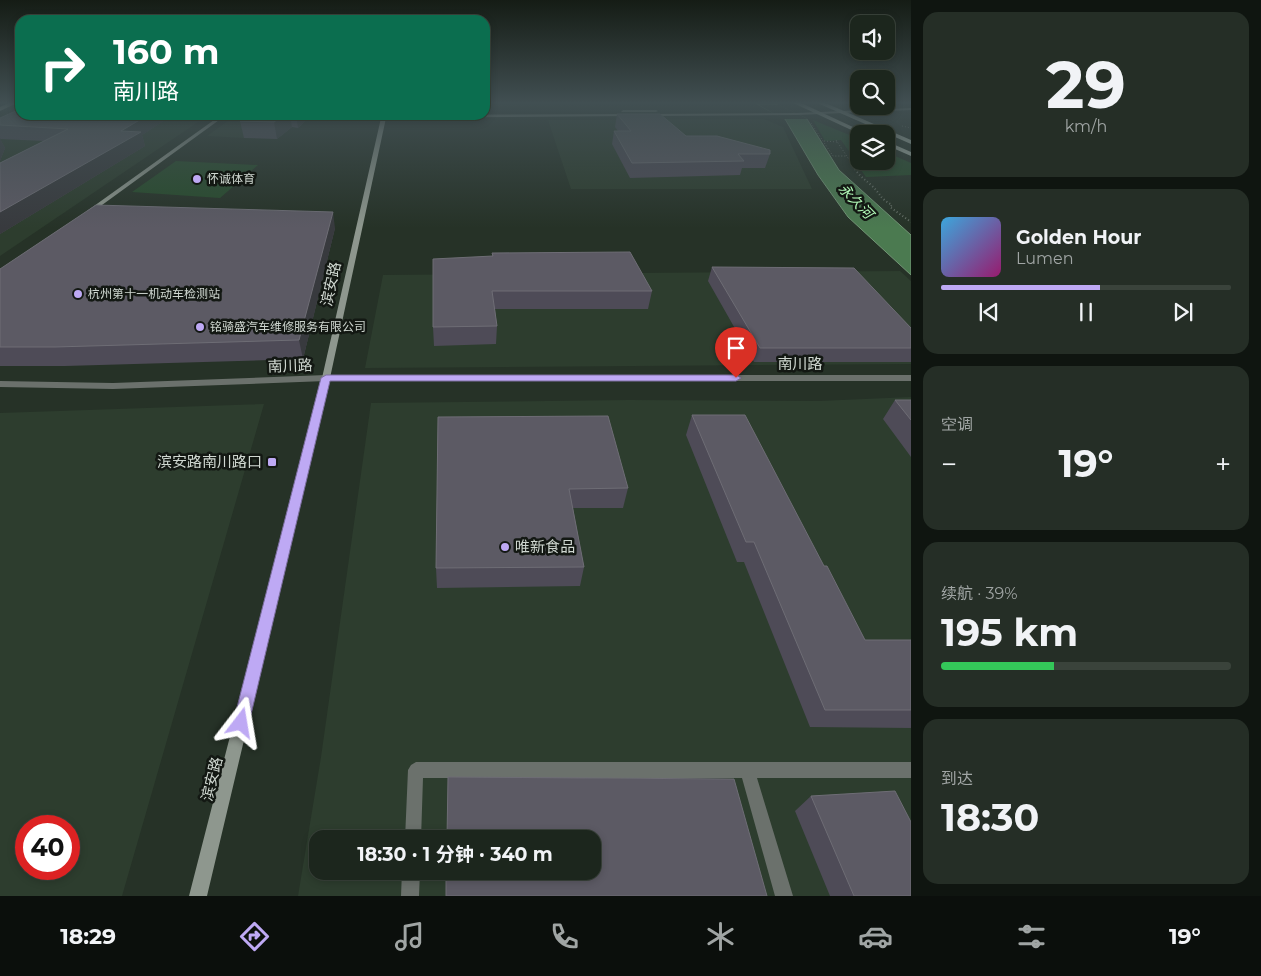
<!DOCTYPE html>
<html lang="zh">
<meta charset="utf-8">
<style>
body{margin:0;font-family:Montserrat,"Noto Sans SC",sans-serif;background:#252e26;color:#f1f3f6;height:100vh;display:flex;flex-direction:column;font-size:19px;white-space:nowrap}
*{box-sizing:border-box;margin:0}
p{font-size:16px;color:#a0a5a4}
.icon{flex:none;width:28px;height:28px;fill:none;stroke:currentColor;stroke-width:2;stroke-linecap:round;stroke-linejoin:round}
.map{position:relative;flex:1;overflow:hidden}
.drawer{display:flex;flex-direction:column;gap:12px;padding:12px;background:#0f1510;width:350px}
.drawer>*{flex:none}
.guide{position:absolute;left:15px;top:15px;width:475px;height:105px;border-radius:15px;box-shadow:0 2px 8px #0003,0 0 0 1px #3a433b;background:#0b6e4f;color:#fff;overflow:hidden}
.tools{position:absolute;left:850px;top:15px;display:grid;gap:10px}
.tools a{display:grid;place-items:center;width:45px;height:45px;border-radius:10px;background:#1c261d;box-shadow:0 2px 8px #0003,0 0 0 1px #3a433b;font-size:25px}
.speed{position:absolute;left:15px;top:815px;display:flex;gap:10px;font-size:25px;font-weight:700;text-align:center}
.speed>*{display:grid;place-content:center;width:65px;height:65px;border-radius:50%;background:#1c261d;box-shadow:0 2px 8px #0003,0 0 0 1px #3a433b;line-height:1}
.speed .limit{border:8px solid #d22;background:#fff;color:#111}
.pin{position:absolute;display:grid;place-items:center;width:42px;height:42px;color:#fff;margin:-51px -21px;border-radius:50% 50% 50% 0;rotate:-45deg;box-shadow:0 0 5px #0007}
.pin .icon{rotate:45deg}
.me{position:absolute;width:55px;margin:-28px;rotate:14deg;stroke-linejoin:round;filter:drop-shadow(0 0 4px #0008)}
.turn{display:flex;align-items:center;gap:18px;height:105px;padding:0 15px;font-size:22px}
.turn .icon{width:65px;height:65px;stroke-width:2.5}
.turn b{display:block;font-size:35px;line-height:42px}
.big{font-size:38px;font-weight:700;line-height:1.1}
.drawer .tile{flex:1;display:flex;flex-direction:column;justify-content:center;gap:8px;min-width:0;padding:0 18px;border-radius:15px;background:#252e26}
.drawer .dial{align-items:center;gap:0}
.dial b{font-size:65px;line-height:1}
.song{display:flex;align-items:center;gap:15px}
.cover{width:60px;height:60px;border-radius:8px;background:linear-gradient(135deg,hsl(200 70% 55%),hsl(320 70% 35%))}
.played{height:5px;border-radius:2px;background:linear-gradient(90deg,#bea9f4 55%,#3a433b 55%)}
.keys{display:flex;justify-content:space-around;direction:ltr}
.heat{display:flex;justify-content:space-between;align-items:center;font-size:28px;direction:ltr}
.charge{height:8px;border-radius:4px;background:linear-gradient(90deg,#34c759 39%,#3a433b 0)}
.trip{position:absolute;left:309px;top:830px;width:292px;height:50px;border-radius:15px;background:#1c261d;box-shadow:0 2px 8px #0003,0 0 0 1px #3a433b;font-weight:700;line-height:50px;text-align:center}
.tabs{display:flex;height:80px;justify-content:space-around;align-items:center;background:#0b0f0c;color:#a0a5a4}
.tabs .icon{width:35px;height:35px}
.tabs .selected{color:#bea9f4}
.tabs b{font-size:22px;color:#f1f3f6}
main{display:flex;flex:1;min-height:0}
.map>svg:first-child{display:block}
.built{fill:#2d3d2e;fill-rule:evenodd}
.green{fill:#274b2b}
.water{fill:#4b7a50;stroke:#739676}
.pier{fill:#263227}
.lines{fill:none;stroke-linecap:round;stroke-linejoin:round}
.path-far1{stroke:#677168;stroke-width:1;stroke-dasharray:1 2;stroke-linecap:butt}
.path{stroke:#677168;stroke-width:2;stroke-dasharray:1 2.5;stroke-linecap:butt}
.lane{fill:#6b716c;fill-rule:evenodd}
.street{fill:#6b716c;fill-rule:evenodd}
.secondary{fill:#8e978e;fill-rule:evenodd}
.primary{fill:#a8b4a8;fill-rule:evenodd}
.wall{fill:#4e4b57}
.shaded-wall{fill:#383a3e}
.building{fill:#5c5a64;stroke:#6e6d75}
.route{fill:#bea9f4;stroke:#7c6e9f}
.poi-dot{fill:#bea9f4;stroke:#131813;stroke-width:2}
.labels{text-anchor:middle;stroke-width:5;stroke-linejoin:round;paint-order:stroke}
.far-poi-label{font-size:12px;fill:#cfd7d0;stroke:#131813;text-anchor:start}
.far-water-label{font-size:14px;font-style:italic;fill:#b1f9b7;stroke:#131813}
.street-label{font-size:15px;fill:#cfd7d0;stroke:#131813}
.poi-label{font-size:15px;fill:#cfd7d0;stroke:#131813;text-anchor:end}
</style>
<main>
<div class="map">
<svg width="911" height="896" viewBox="0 0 911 896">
<rect width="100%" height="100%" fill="#263227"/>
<!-- built -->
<path class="built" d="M485 102H703L708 105 485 106Z
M20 109V115L207 116 0 256V118Z
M236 115H269L244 138 207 136Z
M764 119 783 127 812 189H571L548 120Z
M900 271 911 281V364L365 368 383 275Z
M911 397V896H298L321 757 371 403 629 400 819 401ZM318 839H592V871H318Z
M264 404 122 896H0V413ZM26 826H69V869H26Z"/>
<!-- green -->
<path class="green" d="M813 120 859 139V155L851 154 841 140 825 141Z
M886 152 911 163V175L866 177 855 162 886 161Z
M176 161 258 165 220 198 132 192Z"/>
<!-- water -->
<path class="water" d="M753 102H771L807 119 839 170 911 235V275L848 217 818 175 785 119Z"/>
<!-- pier -->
<path class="pier" d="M759 105H779L808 119H783Z"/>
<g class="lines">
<!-- path-far1 -->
<path class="path-far1" d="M811 123 833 156H847
M902 126 911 128
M836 140 856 170
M824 141 837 142"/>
<!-- path -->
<path class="path" d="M855 169C860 177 866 180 872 186 881 194 879 198 892 205L890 207 911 222"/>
<!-- lane -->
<path class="lane" d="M416 762H911V778H757L793 896H775L742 778H423L421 839H405L408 770 411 765Z
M402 871H420L419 896H401Z"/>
<!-- street -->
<path class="street" d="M326 375H911V381H326L113 389 0 387V381L113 383Z"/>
<!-- secondary -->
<path class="secondary" d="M911 108V110L797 115 649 116 647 115 649 114 797 113Z
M623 110H656L658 111 656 112H621Z
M629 114 631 116 386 118 330 378 207 896H189L322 378 381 118 334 115Z
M221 115H226L91 213H87V211Z"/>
<!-- primary -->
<path class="primary" d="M11 102H19L0 111V107Z
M791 102H799L868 134H860Z
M815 102H823L911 140V144Z
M886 141 911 152V156L886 145Z"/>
</g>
<!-- wall -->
<path class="wall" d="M617 114 686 136 770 154 765 168H742L740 175 630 178 612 144 614 131H618L615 127Z
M20 115H167L168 118 142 135 145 146 0 234V163L44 141 0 139 5 148 0 161V118Z
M248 115H311L298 128 292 127 277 139 244 138 240 121Z
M335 228 303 359 65 366H0V269Z
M492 253 652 291 648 309H495L497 326 496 344 434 346 433 327 492 256Z
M712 267 911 328V362H754L708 281Z
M895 400H911V457L883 419Z
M692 415 824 566 865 640H911V728L810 727 744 562H737L686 435Z
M438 417 628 488 623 508H573L584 567 580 586 437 588 436 568Z
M811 796 911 896H830L795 811Z"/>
<!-- shaded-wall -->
<path class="shaded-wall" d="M148 115H167L168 118 142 135 145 146 0 234V212L121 131Z
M284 115H290L292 127 277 139 274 122Z
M296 115H311L298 128Z
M0 138 5 148 0 161Z
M333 212 335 228 303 359 299 340Z"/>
<!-- building -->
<path class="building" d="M20 109V115H148L121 131 141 132 0 212V163L68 129 0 125V118Z
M617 114H660L686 136H717L770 150V154H738L744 161 632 163 614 131H631Z
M248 115H284L274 122 240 121Z
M96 205 333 212 299 340 55 347H0V269Z
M630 252 652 291H492L497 326 433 327V259L493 256 492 253Z
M712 267 854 268 911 328V348H760Z
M895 400H911V420Z
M692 415H745L824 566H827L865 640H911V710H825L754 542H746Z
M608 416 628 488 569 489 584 567 436 568 438 417Z
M448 777 734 779 767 896H446V871H592V839H447Z
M895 791 911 822V896H854L811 796Z"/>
<!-- sky -->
<linearGradient id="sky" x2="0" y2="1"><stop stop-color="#151c15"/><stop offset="0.45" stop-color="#414f52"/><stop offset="1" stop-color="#414f52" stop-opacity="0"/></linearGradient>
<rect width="911" height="228" fill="url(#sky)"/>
<!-- route -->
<path class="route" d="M326 375H736L741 378 736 381H330L249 723 247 729 241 732 235 729 233 723 321 378Z"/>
<!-- markers -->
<g class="poi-dot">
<circle cx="197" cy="179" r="5"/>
<circle cx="78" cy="294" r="5"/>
<circle cx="200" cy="327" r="5"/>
<rect x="267" y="457" width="10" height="10" rx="2.5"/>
<circle cx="505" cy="547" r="5"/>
</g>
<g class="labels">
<!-- far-poi labels -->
<g class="far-poi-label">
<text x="207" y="183">怀诚体育</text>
<text x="88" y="298">杭州第十一机动车检测站</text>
<text x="210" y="331">铭骑盛汽车维修服务有限公司</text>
</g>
<!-- far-water labels -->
<g class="far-water-label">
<text transform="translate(856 201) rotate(46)" y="5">永久河</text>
</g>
<!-- street labels -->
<g class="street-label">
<text transform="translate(331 284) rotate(-78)" y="5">滨安路</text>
<text x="800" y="369">南川路</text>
<text transform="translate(290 366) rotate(-2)" y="5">南川路</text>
<text transform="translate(212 779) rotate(-76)" y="5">滨安路</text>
</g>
<!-- poi labels -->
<g class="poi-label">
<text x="262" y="467">滨安路南川路口</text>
<text x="515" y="552" text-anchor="start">唯新食品</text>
</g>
</g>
</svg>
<div class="tools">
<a><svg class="icon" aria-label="sound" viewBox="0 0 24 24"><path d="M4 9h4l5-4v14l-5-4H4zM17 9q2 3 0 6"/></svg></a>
<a><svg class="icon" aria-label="search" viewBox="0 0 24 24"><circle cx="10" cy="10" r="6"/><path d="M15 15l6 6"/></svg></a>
<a><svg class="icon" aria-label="layers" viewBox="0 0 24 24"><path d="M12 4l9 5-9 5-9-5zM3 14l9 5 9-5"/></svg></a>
</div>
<div class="speed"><div class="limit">40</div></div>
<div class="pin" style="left:736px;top:378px;background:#d93025"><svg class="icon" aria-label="arrive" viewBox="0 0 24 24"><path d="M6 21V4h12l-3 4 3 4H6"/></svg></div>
<svg class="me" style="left:241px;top:723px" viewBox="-20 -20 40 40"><path d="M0-17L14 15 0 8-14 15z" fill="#bea9f4" stroke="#fff" stroke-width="4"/></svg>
<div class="trip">18:30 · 1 分钟 · 340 m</div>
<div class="guide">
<div class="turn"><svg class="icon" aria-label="right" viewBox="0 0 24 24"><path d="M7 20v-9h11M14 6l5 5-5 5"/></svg><div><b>160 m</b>南川路</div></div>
</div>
</div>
<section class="drawer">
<div class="tile dial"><b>29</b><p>km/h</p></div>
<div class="tile">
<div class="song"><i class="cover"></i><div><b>Golden Hour</b><p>Lumen</p></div></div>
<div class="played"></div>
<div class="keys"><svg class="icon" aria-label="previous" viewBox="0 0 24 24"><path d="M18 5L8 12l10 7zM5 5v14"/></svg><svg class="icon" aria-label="pause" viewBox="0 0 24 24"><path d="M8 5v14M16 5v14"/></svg><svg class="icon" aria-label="next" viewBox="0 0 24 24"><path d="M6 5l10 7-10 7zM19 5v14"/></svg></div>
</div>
<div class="tile"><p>空调</p>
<div class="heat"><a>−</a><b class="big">19°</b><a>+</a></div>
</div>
<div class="tile"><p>续航 · 39%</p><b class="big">195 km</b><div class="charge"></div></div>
<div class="tile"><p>到达</p><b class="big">18:30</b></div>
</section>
</main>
<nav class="tabs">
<b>18:29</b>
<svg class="icon selected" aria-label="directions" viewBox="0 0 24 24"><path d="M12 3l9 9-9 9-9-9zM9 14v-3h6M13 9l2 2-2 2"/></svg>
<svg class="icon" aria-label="music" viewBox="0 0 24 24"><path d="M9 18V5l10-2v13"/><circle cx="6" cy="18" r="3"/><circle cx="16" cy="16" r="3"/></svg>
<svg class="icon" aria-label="phone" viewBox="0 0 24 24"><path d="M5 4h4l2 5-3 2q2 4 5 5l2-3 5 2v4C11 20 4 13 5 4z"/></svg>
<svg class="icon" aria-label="climate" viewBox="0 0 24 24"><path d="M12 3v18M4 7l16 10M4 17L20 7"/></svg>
<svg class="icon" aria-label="car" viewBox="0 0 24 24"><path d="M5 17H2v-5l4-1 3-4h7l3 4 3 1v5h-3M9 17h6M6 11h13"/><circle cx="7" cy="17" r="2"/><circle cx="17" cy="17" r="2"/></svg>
<svg class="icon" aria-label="filters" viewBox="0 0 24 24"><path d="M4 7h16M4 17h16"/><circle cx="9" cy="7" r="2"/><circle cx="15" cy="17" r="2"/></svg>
<b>19°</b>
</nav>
